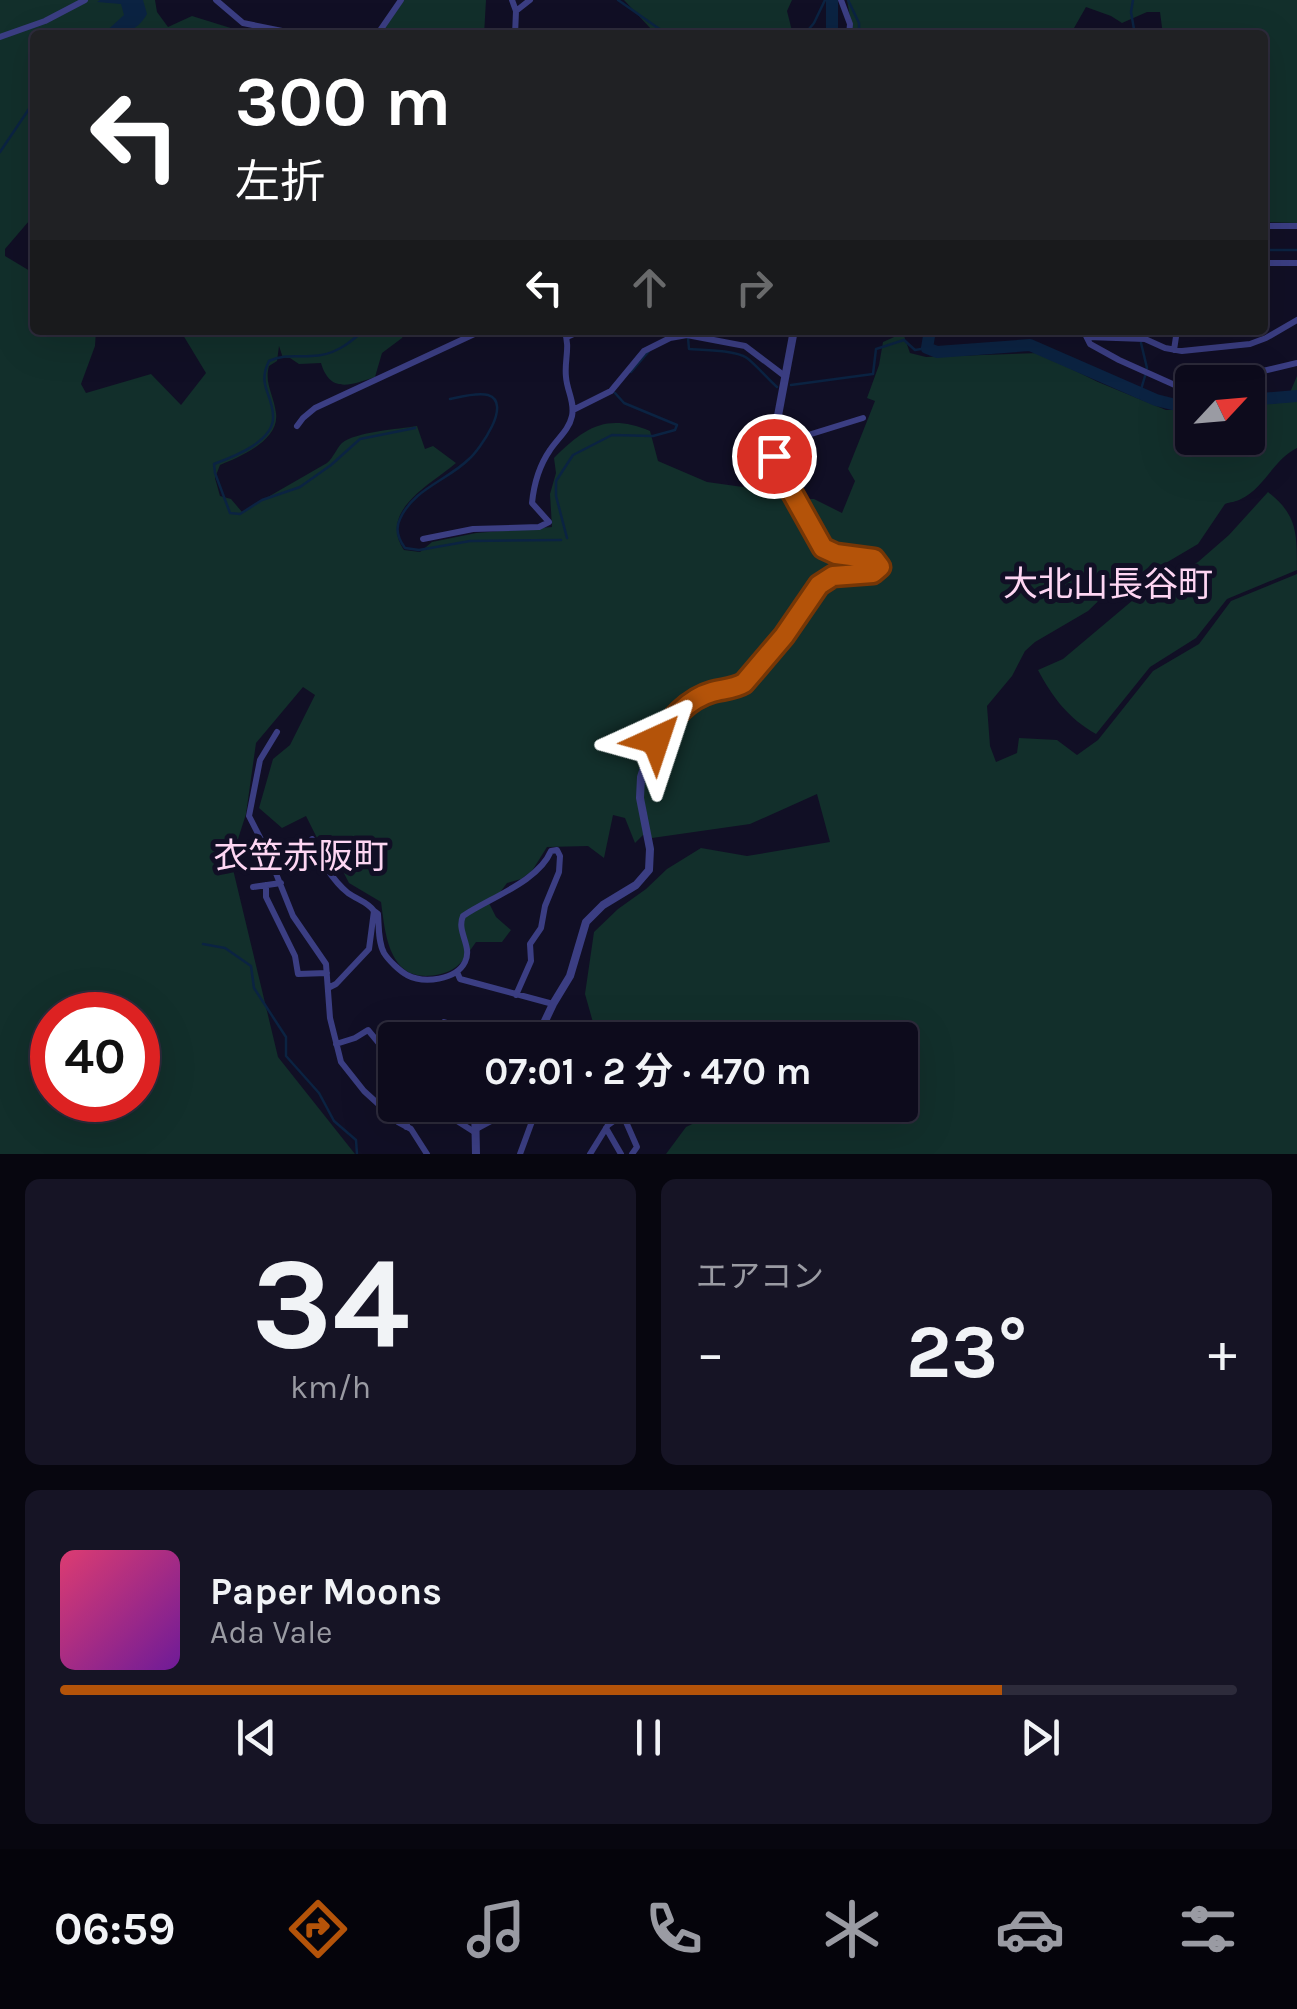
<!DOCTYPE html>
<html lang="ja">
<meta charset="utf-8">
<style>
body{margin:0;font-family:Karla,"Noto Sans JP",sans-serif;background:#161425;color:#f1f3f6;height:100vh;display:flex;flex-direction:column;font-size:38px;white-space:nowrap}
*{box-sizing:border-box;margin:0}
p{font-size:32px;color:#9a9ba3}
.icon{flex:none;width:55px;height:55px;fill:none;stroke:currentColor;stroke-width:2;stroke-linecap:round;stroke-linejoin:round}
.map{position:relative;height:1154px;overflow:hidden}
.side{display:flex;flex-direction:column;gap:25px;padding:25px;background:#07060f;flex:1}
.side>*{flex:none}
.top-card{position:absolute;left:30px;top:30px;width:1238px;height:305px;border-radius:10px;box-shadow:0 10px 40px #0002,0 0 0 2px #2d2b3b;background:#202124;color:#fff;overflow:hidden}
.needle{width:65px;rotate:64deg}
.tools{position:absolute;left:1175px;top:365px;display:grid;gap:20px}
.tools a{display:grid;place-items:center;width:90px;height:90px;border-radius:10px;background:#0d0b1c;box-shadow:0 10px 40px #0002,0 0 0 2px #2d2b3b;font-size:50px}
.speed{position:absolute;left:30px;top:992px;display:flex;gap:20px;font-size:50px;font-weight:700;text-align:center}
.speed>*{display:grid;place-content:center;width:130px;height:130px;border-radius:50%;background:#0d0b1c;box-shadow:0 10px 40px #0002,0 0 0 2px #2d2b3b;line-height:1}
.speed .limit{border:15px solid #d22;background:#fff;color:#111}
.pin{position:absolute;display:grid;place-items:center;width:85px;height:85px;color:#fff;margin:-42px;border:5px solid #fff;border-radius:50%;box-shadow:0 2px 10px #0007}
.me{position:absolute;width:110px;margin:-55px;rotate:42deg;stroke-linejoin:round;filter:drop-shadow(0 0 8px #0008)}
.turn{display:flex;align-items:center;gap:35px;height:210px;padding:0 40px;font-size:45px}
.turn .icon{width:130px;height:130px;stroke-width:2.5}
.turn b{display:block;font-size:70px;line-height:85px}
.lanes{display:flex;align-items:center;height:95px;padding:0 40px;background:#0003;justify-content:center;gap:50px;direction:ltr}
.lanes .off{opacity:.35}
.big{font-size:75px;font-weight:700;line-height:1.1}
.side .card{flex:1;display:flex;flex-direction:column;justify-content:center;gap:15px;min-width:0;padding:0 35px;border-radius:15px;background:#161425}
.side .dial{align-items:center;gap:0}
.dial b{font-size:130px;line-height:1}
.song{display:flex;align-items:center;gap:30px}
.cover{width:120px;height:120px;border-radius:15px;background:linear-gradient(135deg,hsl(340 70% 55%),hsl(280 70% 35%))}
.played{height:10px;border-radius:5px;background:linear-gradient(90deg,#b45309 80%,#2d2b3b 80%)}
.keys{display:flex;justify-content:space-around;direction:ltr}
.heat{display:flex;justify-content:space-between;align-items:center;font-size:55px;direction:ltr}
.side .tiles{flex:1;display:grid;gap:25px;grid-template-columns:1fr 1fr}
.card:last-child{grid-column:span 2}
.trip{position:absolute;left:378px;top:1022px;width:540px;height:100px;border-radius:10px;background:#0d0b1c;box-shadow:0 10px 40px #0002,0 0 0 2px #2d2b3b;font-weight:700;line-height:100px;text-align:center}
.tab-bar{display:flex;height:160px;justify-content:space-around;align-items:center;background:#05040b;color:#9a9ba3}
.tab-bar .icon{width:70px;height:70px}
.tab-bar .active{color:#b45309}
.tab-bar b{font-size:45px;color:#f1f3f6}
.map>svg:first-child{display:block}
.green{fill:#122f2b;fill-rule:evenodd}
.water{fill:#0b2342}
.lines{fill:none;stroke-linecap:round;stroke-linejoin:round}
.stream{stroke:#0b2342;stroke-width:2.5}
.river{stroke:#0b2342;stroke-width:12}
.minor{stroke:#3b3e83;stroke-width:6}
.tertiary{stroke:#3b3e83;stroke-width:8}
.route-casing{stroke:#753606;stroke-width:25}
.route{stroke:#b45309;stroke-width:18}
.labels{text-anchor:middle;stroke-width:10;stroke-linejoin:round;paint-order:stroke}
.neighbourhood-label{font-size:35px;fill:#fed6f3;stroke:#110f25}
</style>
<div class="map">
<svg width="1297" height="1154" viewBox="0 0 1297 1154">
<rect width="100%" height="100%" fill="#110f25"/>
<!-- green -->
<path class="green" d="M0 0H155L157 12 168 27 192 16 237 30 236 35H35V214L5 249V256L35 274V330H96L95 346 81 384 86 393 151 374 181 405 206 373 180 330H406L402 338 382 353 375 377C351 385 330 394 321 363L299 364 290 358H283L279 346 277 361 269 366C264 383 274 396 276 413 280 440 240 457 220 465L215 478 220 496 231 499 242 512 327 463C334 457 336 449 342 443 355 432 399 429 417 426L425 449 433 446 456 463C430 485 378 511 404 550L420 552 432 542 476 533 552 527 550 494 556 473 554 458C585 427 607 413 650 431L658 461 707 482 750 488 756 463 766 455 790 499H814L842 513 855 481 848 469 875 401 867 398 879 365 883 342 903 333 910 353 926 357 1039 353 1098 382 1166 410H1192V438H1248V406L1286 402 1297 376V448C1274 459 1264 488 1241 499 1236 502 1230 502 1225 504L1198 544 1159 567 1116 584 1088 611 1035 642 1025 651 1012 676 987 706 990 746 996 762 1017 753 1019 738 1057 740 1077 755 1098 740 1153 671 1199 644 1231 601 1297 574V1154H666L686 1127 732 1105H900V1040H793L777 1034 758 1033 751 1040H598L585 994 594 932 618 909 646 889 667 869 701 848 747 856 830 842 817 794 750 824 652 838 644 834 635 843 625 818 613 815 604 858 588 846 547 847 532 871 521 879 507 883 498 895 488 901 496 917 511 930 502 942H476C470 950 464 961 456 967 449 973 435 976 426 976 388 976 385 931 381 902L349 883 335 856 323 850 306 816 282 828 259 808 273 759 290 745 315 695 303 687 256 743 246 814 231 861 278 1057 355 1154H0ZM52 1015H138V1100H52Z
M404 0H486L484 35H380Z
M624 0H792L787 11 793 35H661L651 29Z
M847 0H1297V223L1263 222 1262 35H1163L1160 12H1147L1122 23 1111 16 1086 7 1070 35H853Z
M1268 492C1297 515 1297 532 1297 570L1227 599 1196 638 1150 667 1096 734C1068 718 1053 698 1038 670L1063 659 1139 595 1198 562 1229 535Z"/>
<!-- water -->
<path class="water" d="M100 0H143L147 14C137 32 122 35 102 35L124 15 121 4 97 2Z"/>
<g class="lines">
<!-- stream -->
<path class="stream" d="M618 0 668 35
M848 0 859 23V35
M1133 0 1131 12 1135 35
M804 35 814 23 825 0
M0 152 35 100
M1262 250H1297
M364 330C349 344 333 356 311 356 295 357 284 354 269 361 257 385 272 393 273 415 276 441 233 457 214 464L215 473 230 513 240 514 262 500 300 487 331 465 360 439 415 428
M688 338 689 349C704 350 735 350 747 358 755 364 769 380 777 387
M1141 343 1147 368
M631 372 649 351
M791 385 873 374 876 349 904 340 915 350 927 348
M1140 393 1145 376
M450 399C460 397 477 392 488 395 513 403 480 449 469 459 448 480 413 489 400 519 395 529 399 540 405 548L419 550 470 541 561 540
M567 538 556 496V481L573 455 612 435 653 436 675 430 677 425 624 403 615 393
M203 944 225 948 251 966 254 988 286 1037V1056L319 1093 334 1121 356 1140 357 1154"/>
<!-- river -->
<path class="river" d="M832 0V35
M930 330 927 348 937 352 1030 345 1156 400 1172 404 1192 405
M1248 400 1297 396"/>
<!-- minor -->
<path class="minor" d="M216 0 243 23 302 35
M512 0 516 11 515 35
M841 0 850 24 849 35
M516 11 530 0
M379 32 401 0
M0 37 45 21 85 0
M1262 226H1297
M1262 263H1297
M1083 330 1090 344 1119 360 1177 386H1192
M567 337 582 330
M1088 337 1145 339 1165 348 1182 351 1250 344 1266 338 1297 320
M1174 350 1177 330
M1216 382 1297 363
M573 410 611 391 644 351 670 338 687 335 745 346 786 377
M297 426 303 418 315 408 483 330
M778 465 787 445 792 440 863 418
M423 539 473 529 539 527 549 522 532 503C534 483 539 466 550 450 557 439 569 430 572 416 575 402 567 391 566 377 564 360 571 347 564 330
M277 732 260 760 249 816 267 851 293 916 326 964 330 1018 341 1062 364 1091 398 1122 411 1129 427 1154
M312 839C318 857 333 881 348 893 358 900 368 902 374 911L369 949 336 984 328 988
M266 885V897L295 956 298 974 327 973
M253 887 281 883
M374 911 378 914C379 926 378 942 384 953 389 961 400 971 407 975 424 984 456 980 465 962 473 946 456 932 463 916 489 898 538 882 551 851L557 850 560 856 559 872 545 906 541 928 530 944 531 961 516 995
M457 972 460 979 553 1004
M437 1040 444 1022 504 1040
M336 1044 355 1038 368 1030 387 1053 395 1059
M432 1105 476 1133
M623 1115 637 1147 632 1154
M406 1127 413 1105
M606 1128 621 1154
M476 1129 521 1105
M520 1154 538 1105
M590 1154 608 1125 636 1105"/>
<!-- tertiary -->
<path class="tertiary" d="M536 1040 553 1004 570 976 586 922 603 905 636 885 649 870 650 849 640 798 641 777 649 752 668 724 680 711 699 697 744 683 784 636 819 585 833 576 873 573 880 567 874 559 836 554 823 548 778 466 775 456 774 437 794 330
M475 1105 476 1154"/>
</g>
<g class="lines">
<!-- route casing -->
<g class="route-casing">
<path id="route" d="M656 740C671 720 687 699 712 692 723 689 734 689 744 683L784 636 819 585 833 576 873 573 880 567 874 559 836 554 823 548 780 471 774 456"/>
</g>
<!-- route -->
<use href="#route" class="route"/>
</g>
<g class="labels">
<!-- neighbourhood labels -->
<g class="neighbourhood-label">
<text x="1108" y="596">大北山長谷町</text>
<text x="301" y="868">衣笠赤阪町</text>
</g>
</g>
</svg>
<div class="tools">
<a><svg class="needle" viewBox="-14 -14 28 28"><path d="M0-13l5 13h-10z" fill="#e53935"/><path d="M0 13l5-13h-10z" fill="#9a9ba3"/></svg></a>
</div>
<div class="speed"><div class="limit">40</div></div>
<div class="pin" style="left:774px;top:456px;background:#d93025"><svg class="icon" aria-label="arrive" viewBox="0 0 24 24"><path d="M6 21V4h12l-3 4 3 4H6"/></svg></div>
<svg class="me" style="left:656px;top:740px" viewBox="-20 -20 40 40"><path d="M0-17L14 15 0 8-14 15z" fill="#b45309" stroke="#fff" stroke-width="4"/></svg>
<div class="trip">07:01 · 2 分 · 470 m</div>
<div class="top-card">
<div class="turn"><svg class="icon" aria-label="left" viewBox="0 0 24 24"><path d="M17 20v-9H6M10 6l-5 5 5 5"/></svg><div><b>300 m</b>左折</div></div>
<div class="lanes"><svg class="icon" aria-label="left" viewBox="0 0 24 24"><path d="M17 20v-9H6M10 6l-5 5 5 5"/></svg><svg class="icon off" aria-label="ahead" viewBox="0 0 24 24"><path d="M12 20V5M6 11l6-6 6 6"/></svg><svg class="icon off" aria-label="right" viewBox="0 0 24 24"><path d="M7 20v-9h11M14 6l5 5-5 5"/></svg></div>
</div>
</div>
<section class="side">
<div class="tiles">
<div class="card dial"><b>34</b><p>km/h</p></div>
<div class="card"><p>エアコン</p>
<div class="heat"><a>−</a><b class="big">23°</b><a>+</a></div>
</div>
<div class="card">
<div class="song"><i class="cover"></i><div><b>Paper Moons</b><p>Ada Vale</p></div></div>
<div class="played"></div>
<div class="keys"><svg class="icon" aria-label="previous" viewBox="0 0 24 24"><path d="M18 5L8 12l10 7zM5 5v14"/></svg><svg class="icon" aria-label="pause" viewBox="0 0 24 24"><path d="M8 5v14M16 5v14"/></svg><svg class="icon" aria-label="next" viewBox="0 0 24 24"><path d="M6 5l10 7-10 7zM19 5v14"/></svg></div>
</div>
</div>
</section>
<nav class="tab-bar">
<b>06:59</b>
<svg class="icon active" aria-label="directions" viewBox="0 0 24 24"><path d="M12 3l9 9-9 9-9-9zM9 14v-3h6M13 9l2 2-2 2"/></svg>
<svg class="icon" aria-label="music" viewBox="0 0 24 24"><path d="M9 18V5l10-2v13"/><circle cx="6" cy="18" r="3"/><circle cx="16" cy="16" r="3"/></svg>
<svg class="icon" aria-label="phone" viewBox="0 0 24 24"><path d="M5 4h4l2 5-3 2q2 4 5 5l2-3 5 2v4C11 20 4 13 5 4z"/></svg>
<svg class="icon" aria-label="climate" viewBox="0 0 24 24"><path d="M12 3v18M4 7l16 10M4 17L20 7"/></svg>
<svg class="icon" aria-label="car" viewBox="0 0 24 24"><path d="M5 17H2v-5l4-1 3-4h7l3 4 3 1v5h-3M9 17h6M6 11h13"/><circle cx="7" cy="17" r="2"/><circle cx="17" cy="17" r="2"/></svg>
<svg class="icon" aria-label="filters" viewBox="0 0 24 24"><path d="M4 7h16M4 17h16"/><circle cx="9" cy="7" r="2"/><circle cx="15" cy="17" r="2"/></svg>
</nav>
